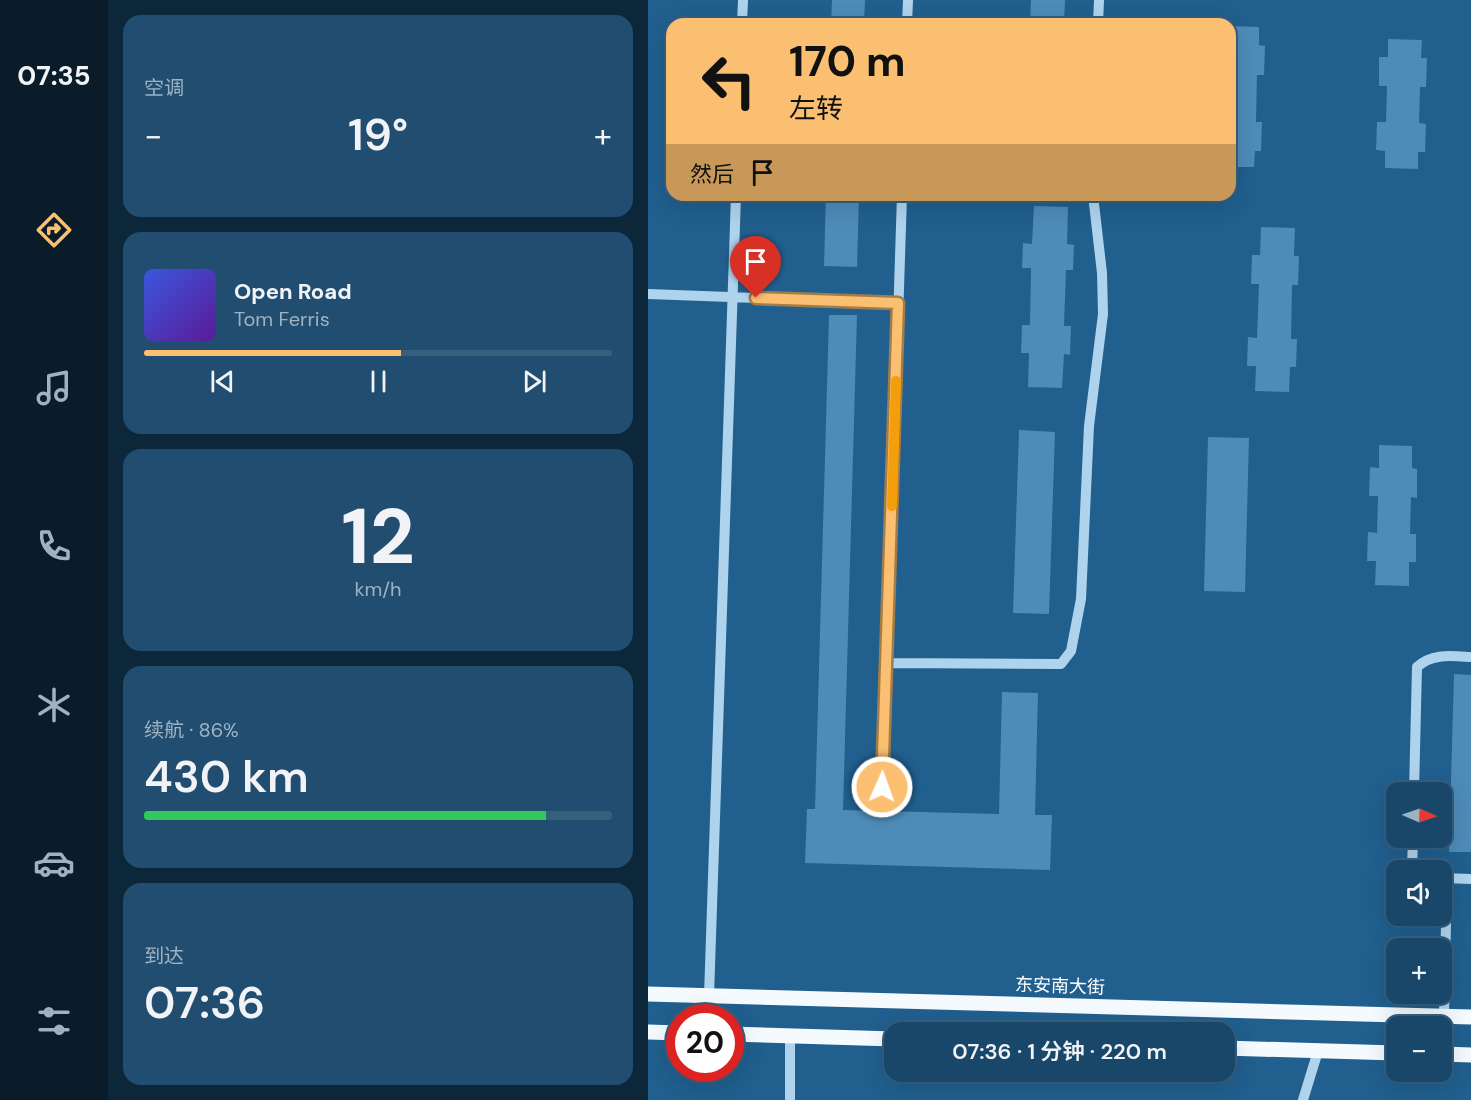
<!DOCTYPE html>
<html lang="zh">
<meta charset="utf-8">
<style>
body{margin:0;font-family:"DM Sans","Noto Sans SC",sans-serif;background:#214e70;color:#f1f3f6;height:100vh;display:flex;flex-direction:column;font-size:22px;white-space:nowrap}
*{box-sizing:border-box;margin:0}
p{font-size:20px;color:#9fb2c1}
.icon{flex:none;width:33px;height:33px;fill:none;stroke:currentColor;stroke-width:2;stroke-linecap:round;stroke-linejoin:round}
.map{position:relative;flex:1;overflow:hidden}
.drawer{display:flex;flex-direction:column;gap:15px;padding:15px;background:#0d273a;width:540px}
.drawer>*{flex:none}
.hud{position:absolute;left:18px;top:18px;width:570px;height:183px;border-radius:18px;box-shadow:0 6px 24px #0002,0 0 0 2px #365f7e;background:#fabf70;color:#111;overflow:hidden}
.needle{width:39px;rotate:92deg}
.controls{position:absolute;left:738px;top:782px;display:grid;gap:12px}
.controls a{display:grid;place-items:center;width:66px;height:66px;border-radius:12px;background:#18476a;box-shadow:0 6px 24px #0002,0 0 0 2px #365f7e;font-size:30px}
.speed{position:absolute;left:18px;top:1004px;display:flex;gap:12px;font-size:30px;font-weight:700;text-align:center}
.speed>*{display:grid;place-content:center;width:78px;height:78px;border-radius:50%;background:#18476a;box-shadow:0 6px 24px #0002,0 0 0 2px #365f7e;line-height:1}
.speed .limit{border:9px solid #d22;background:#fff;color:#111}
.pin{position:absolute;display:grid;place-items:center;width:51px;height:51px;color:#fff;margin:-62px -26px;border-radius:50% 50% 50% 0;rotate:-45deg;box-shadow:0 0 6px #0007}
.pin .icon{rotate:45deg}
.me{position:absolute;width:66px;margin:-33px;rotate:2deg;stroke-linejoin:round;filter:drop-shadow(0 0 4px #0008)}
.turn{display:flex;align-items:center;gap:21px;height:126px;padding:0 24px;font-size:27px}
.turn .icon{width:78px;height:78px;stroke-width:2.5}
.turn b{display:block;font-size:42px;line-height:51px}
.then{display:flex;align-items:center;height:57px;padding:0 24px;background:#0003;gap:12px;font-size:22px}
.big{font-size:45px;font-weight:600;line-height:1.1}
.drawer .tile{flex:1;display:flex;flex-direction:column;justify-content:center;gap:9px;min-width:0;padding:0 21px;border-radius:18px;background:#214e70}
.drawer .dial{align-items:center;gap:0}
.dial b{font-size:78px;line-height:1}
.song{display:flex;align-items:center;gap:18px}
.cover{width:72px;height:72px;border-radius:9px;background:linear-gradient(135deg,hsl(230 70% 55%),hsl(270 70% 35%))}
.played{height:6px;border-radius:3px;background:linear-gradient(90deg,#fabf70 55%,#365f7e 55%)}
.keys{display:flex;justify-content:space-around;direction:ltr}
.heat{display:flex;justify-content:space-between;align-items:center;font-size:33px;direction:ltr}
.charge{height:9px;border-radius:4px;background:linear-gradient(90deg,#34c759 86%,#365f7e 0)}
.trip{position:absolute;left:236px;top:1022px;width:351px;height:60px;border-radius:18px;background:#18476a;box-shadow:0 6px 24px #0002,0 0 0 2px #365f7e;font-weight:600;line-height:60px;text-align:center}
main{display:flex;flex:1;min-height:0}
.menu{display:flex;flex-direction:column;width:108px;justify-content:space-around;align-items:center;background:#0a1c2a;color:#9fb2c1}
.menu .icon{width:42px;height:42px}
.menu .current{color:#fabf70}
.menu b{font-size:27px;color:#f1f3f6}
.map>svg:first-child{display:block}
.building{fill:#4d8bb8}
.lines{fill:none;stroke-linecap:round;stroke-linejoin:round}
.minor{stroke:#afd3ec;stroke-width:10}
.major{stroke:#f5faff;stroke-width:15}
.route-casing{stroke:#a27c49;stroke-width:15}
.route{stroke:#fabf70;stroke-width:10}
.slow{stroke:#f59e0b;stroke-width:10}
.labels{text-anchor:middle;stroke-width:6;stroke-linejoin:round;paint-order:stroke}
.street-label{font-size:18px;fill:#fff;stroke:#205f8e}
</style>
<main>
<nav class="menu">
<b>07:35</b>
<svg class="icon current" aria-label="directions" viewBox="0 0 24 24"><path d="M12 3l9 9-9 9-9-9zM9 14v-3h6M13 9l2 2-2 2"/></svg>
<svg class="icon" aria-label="music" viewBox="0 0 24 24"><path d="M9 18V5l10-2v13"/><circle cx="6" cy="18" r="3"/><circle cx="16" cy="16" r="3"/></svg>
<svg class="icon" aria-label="phone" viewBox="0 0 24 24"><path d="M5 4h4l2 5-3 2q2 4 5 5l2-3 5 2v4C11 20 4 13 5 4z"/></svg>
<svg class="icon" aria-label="climate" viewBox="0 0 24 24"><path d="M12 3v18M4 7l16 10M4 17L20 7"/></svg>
<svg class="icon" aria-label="car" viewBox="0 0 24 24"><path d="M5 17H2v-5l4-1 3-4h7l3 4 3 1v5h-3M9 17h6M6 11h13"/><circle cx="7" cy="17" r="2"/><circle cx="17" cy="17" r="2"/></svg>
<svg class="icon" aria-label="filters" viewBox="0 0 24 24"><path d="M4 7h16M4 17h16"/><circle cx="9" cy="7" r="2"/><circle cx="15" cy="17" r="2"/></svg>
</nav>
<section class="drawer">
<div class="tile"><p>空调</p>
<div class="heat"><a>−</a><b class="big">19°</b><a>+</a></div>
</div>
<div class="tile">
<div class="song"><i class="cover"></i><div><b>Open Road</b><p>Tom Ferris</p></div></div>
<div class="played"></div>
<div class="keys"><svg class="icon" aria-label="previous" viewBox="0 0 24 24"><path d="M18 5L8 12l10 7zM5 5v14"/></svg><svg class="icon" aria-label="pause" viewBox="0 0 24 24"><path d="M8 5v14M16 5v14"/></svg><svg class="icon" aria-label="next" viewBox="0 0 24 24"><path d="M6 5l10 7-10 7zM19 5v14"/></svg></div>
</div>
<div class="tile dial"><b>12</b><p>km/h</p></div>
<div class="tile"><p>续航 · 86%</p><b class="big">430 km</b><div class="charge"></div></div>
<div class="tile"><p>到达</p><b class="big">07:36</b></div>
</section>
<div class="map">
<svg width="823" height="1100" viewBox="0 0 823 1100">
<rect width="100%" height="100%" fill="#205f8e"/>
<!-- building -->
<path class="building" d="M184 0H217L216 24H183Z
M383 0H417L416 24H382Z
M582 26 611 27V45L617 46 616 75H609L608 122H614L613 151H607L606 167H582Z
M740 39 774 40 773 58H779L778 87H772L771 123 778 124 777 152H770V169L737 168V151L728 150 729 122H738L739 86H731V57H740Z
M178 195H211L209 267 176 266Z
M386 206 420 207 419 244 426 245 425 270H418L416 326H423L422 355 416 354 414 388 380 387 381 353H373L374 325H382L383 268H374L375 243 384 244Z
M613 227 647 228 646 256H651L650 285H644L643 339H649L648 367H642L641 392 607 391 608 366H599L600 337 609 338 611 284H603L604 255H612Z
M181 315H209L195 810 351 814 354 692 390 693 387 815H404L402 870 157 863 159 809H167Z
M371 430 407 432 401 614 365 613Z
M560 437 601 438 597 592 556 591Z
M731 445 764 446V468L769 469V498L763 497 762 534H768V562H761V586L727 585 728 561H719L720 532 729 533 730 496H721L722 467 731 468Z
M806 674 823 675V852H801Z"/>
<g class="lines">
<!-- minor -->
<path class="minor" d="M94 24 95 0
M259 24 260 0
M450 24 451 0
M0 294 250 303
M238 663 413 664 423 651 433 599 441 426 455 314 454 273 445 195
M235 787 254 195
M766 792 769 667C784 653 804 656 823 657
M764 870 765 837
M794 878 823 879
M61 996 88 195
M796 1016 799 878
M142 1100V1036
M655 1100 670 1051"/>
<!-- major -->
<path class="major" d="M0 994 823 1017
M0 1032 32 1033
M82 1034 246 1039
M576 1048 748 1053
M794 1054 823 1055"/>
</g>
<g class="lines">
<!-- route casing -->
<g class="route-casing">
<path id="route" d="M108 298 250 303 234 787"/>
</g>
<!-- route -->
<use href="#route" class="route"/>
<!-- slow -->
<path class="slow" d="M244 506 248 381"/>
</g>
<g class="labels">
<!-- street labels -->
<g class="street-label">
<text transform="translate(412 986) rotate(2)" y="6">东安南大街</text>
</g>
</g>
</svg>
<div class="controls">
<a><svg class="needle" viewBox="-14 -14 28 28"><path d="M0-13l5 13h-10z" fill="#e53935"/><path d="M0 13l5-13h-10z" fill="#9fb2c1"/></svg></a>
<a><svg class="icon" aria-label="sound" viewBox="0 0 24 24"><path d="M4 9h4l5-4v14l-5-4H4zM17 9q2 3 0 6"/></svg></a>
<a>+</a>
<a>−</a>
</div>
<div class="speed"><div class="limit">20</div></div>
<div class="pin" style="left:108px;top:298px;background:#d93025"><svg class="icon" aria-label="arrive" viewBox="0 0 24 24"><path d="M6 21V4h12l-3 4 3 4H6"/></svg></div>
<svg class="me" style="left:234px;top:787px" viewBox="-20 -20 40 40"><circle r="17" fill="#fabf70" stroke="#fff" stroke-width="3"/><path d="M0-11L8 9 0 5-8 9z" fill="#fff"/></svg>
<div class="trip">07:36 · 1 分钟 · 220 m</div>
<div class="hud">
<div class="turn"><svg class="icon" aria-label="left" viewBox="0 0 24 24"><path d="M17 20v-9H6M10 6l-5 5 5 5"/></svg><div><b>170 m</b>左转</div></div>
<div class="then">然后<svg class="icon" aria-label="arrive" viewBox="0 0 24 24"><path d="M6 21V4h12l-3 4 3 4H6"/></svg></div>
</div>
</div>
</main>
